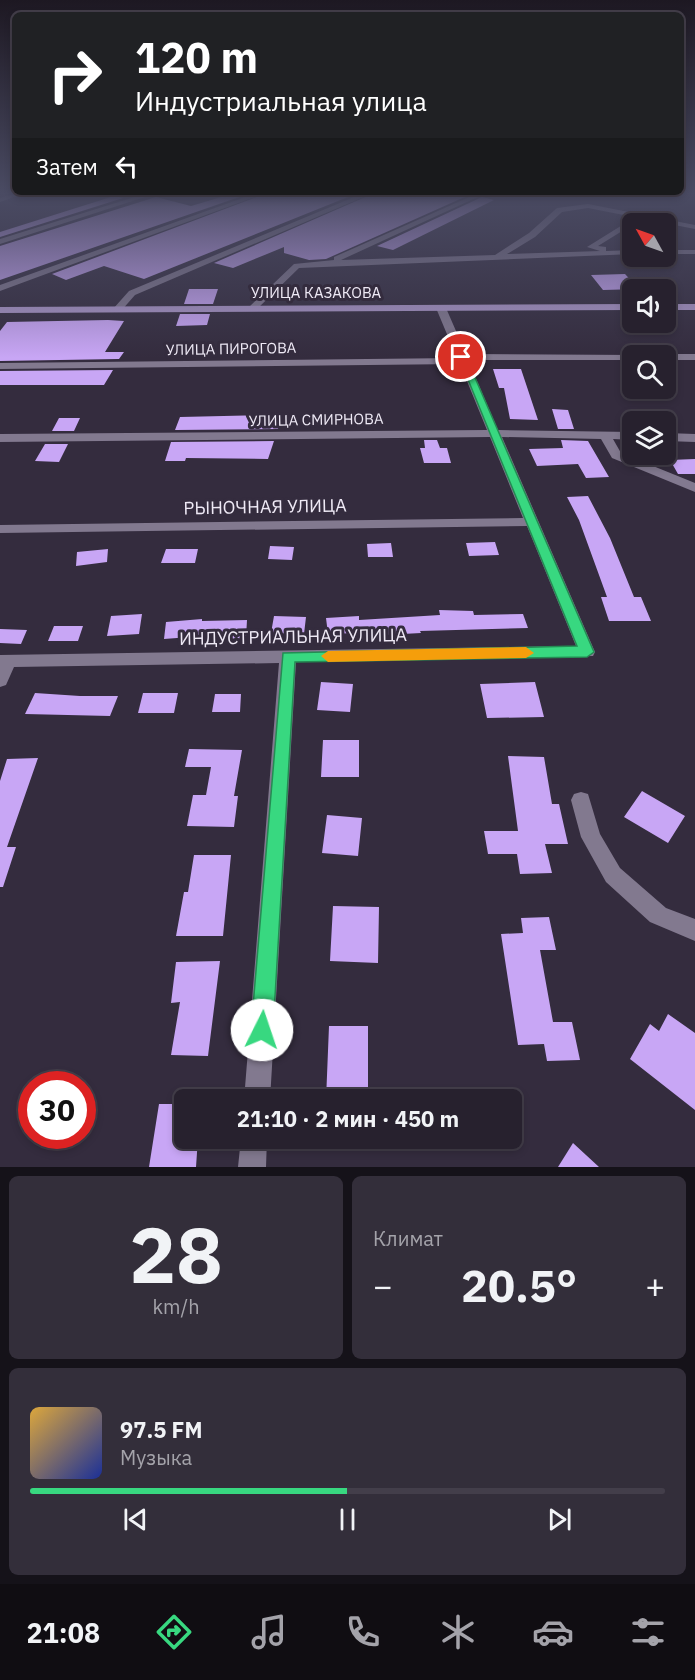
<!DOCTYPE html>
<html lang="ru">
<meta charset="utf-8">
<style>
body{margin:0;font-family:"IBM Plex Sans",sans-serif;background:#332e3a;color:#f1f3f6;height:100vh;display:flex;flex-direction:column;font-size:22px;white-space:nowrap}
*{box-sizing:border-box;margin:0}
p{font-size:20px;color:#a4a3aa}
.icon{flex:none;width:33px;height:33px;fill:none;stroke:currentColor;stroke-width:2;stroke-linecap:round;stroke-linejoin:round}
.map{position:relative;height:1167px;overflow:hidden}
.sheet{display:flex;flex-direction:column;gap:9px;padding:9px;background:#151219;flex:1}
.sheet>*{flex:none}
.guide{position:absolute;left:12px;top:12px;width:672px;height:183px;border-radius:9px;box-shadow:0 3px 9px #0003,0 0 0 2px #433e4a;background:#202124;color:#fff;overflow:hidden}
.needle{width:39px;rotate:310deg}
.fabs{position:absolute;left:622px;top:213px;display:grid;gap:12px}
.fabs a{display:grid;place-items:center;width:54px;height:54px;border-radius:9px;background:#27212e;box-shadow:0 3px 9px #0003,0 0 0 2px #433e4a;font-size:30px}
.speed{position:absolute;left:18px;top:1071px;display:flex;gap:12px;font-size:30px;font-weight:700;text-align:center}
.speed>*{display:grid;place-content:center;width:78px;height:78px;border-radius:50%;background:#27212e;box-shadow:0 3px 9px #0003,0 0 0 2px #433e4a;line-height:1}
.speed .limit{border:9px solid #d22;background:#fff;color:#111}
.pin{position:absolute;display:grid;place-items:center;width:51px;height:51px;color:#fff;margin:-26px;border:3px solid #fff;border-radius:50%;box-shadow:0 2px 6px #0007}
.me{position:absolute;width:66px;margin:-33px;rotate:4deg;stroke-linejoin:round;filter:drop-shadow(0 0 4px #0008)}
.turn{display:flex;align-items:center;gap:21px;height:126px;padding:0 24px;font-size:27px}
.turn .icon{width:78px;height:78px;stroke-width:2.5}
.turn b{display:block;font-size:42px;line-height:51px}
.then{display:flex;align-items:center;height:57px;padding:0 24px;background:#0003;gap:12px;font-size:22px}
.big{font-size:45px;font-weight:700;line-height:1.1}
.sheet .card{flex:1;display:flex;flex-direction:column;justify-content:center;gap:9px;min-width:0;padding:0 21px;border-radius:9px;background:#332e3a}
.sheet .dial{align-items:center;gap:0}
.dial b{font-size:78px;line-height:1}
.song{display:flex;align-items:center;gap:18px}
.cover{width:72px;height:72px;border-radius:9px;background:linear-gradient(135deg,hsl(40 70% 55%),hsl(230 70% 35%))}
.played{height:6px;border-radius:3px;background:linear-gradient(90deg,#38d880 50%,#433e4a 50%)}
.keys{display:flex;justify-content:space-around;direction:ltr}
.heat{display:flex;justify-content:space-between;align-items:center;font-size:33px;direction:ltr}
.sheet .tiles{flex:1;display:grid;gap:9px;grid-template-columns:1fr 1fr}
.card:last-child{grid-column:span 2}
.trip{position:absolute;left:174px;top:1089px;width:348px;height:60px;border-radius:9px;background:#27212e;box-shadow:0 3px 9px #0003,0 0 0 2px #433e4a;font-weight:700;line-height:60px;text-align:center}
.tab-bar{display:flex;height:96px;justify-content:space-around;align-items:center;background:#100d12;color:#a4a3aa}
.tab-bar .icon{width:42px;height:42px}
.tab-bar .current{color:#38d880}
.tab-bar b{font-size:27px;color:#f1f3f6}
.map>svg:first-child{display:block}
.building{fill:#c8a6f5}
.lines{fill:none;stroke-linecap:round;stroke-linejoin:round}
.minor{fill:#82798f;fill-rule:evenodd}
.major{fill:#ac97c9;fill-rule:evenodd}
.route{fill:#38d880;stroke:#248c53;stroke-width:1.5}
.slow{fill:#f59e0b}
.labels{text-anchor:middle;stroke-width:6;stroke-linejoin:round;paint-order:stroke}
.far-street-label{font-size:15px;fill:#eee9f5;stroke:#342c3e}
.street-label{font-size:18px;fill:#eee9f5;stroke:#342c3e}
</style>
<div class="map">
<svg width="695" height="1167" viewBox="0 0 695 1167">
<rect width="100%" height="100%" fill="#342c3e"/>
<!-- building -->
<path class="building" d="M228 195H245L0 280V246L156 197 191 206Z
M262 195H353L144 279 104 266 66 280 52 274Z
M370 195H469L326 259 309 260 284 253V247L233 268 214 263Z
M114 196 123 198 0 237V232Z
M482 197 494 200 393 250 377 246Z
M625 274 639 289 603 290 591 275Z
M189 289H218L213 304H184Z
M180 314H210L207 325 176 326Z
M108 320 124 321 105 352H124L119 359 0 361V331L7 322Z
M493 369H521L538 420 510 419 504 388H499Z
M113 370 104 385H0V371Z
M552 409 568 410 574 429H558Z
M272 415V417H282L278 429 175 430 180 417Z
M59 418H80L74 431H52Z
M424 440H437L440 448H447L451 463H424L420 448H425Z
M561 440 588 441 609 477 586 478 578 464 537 466 529 449 563 448Z
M274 441 268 459 186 458 185 461H165L171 442Z
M45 444H68L59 462 35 461Z
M695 459V474H678L670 460Z
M588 496 610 538 634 597H641L651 621H609L601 597H607L579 520 567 497Z
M495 542 499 555 469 556 466 543Z
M391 543 393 557H368L367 544Z
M270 546 294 547 292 560 268 559Z
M108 549 107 562 76 566 77 552Z
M166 549H198L195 563H161Z
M439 610 473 611 474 615 523 614 528 628 420 631 421 633 384 635V632L328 634 326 618 359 616V620L440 615Z
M142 614 139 634 107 636 111 616Z
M274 616 306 617 304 634 271 633Z
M202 619V621L247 620 246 638 215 639 216 635 164 639 166 622Z
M54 626H83L78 641H48Z
M0 629 27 630 21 644 0 643Z
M321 682 353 684 350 712 317 710Z
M535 682 544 717 487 718 480 684Z
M35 693 80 696H118L110 716 25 714Z
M143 693H178L174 713H138Z
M215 694H241L240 712H212Z
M323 740H359V777H321Z
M189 749 242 750 234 796H238L234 827 187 826 193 795H206L211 767H185Z
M508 756 544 757 552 804H559L568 844H545L552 873 520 874 517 854H488L484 831H518Z
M38 758 7 847H16L3 887H0V781L7 759Z
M642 791 685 816 668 843 624 817Z
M327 815 362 818 358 856 322 853Z
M194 855H231L223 936H176L184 892H188Z
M333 906 379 907 378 963 330 961Z
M549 917 556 950H540L553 1022H572L580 1060 547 1061 544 1044 518 1045 501 934 523 933 521 918Z
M220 961 208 1056 171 1055 180 1002 171 1003 176 962Z
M668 1014 695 1033V1110L630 1059 650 1024 659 1031Z
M329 1026H368V1100H326Z
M159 1104H184V1138H198L196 1167H149Z
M573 1143 599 1167H558Z"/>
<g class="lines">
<!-- minor -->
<path class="minor" d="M10 195H20L0 202V198Z
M141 195H151L0 244V239Z
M251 195H260L0 291V285Z
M359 195H368L135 295 121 311 113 309 129 291Z
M474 195H482L341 260 495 255 529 233 557 208 588 204 695 225V229L588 208 562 212 535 237 507 254 600 251 587 247 624 224 627 228 598 246 606 247V251L633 250V254L299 268 256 310 248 308 294 264 334 260V257Z
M666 250H695V254H666Z
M441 305 446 308 466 354 637 355 633 356V360H468L498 430 633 432V440L613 439 621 453 695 483V492L612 458 601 439 502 437 595 652 593 656 296 662 270 1100H244L279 663 14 667 6 685 0 687V655L576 646 527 526 0 533V525L523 518 490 437 0 442V434L487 430 460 364 0 369V363L457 358 436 308Z
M666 354H695V360H666V356H662Z
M666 433 695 434V442L666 441Z
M581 792 588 794 600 834 620 868 666 908 695 919V941L650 922 606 882 581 837 571 800 574 794Z
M241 1138H267L266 1167H238Z"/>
<!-- major -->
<path class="major" d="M633 304V310L0 313V307Z
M666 304H695V310H666Z"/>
</g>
<!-- sky -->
<linearGradient id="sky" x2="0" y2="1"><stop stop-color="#1d1822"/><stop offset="0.54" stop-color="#4a4b63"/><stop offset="1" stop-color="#4a4b63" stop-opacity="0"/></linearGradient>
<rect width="695" height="358" fill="url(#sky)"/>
<!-- route -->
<path class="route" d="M458 355 466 357 594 652 587 657 295 662 273 1030 270 1037 262 1041 254 1037 251 1030 283 653 577 646Z"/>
<!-- slow -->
<path class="slow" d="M526 647 534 653 526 658 328 662 321 656 328 651Z"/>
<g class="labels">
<!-- far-street labels -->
<g class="far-street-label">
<text x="316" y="298">УЛИЦА КАЗАКОВА</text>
<text transform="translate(231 349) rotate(-1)" y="5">УЛИЦА ПИРОГОВА</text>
<text transform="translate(316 420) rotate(-1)" y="5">УЛИЦА СМИРНОВА</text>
</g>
<!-- street labels -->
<g class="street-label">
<text transform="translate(265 507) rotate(-1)" y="6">РЫНОЧНАЯ УЛИЦА</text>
<text transform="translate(293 637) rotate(-1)" y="6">ИНДУСТРИАЛЬНАЯ УЛИЦА</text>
</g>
</g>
</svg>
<div class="fabs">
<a><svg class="needle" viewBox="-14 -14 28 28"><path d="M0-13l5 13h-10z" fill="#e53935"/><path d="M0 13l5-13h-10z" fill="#a4a3aa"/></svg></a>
<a><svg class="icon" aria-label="sound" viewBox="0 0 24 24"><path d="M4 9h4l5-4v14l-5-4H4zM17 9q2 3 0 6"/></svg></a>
<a><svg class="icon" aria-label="search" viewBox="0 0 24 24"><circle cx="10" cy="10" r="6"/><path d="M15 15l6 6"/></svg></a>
<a><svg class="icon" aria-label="layers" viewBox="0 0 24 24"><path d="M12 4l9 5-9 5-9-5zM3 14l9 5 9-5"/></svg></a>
</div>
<div class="speed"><div class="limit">30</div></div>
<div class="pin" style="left:461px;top:357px;background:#d93025"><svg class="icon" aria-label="arrive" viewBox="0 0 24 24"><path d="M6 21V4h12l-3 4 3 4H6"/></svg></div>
<svg class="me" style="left:262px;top:1030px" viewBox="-20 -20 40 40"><circle r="19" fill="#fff"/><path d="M0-13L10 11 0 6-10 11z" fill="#38d880"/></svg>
<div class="trip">21:10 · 2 мин · 450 m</div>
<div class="guide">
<div class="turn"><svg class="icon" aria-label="right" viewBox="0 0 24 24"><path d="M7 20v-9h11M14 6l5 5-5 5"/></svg><div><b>120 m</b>Индустриальная улица</div></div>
<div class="then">Затем<svg class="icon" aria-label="left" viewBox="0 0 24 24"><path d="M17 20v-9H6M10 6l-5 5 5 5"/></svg></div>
</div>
</div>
<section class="sheet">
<div class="tiles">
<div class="card dial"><b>28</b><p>km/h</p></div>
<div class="card"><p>Климат</p>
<div class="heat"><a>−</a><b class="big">20.5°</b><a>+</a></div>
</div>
<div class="card">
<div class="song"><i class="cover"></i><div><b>97.5 FM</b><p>Музыка</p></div></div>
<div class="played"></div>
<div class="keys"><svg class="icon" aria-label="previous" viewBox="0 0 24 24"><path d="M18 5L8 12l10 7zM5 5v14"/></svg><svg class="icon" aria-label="pause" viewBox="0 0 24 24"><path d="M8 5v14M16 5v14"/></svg><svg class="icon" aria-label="next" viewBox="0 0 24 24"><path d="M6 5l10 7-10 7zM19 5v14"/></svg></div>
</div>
</div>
</section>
<nav class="tab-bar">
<b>21:08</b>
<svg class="icon current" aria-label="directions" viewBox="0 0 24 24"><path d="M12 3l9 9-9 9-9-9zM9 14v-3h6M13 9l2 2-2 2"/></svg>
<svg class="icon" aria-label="music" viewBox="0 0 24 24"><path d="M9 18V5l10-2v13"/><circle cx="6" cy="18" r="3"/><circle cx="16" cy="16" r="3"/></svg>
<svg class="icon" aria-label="phone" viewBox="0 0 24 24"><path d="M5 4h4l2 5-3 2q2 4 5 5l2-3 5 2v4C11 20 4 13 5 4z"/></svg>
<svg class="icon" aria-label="climate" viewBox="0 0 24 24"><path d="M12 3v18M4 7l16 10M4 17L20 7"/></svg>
<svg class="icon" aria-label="car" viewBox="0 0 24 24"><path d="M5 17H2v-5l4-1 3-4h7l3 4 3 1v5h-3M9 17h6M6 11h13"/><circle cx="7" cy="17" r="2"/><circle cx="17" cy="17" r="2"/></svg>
<svg class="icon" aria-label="filters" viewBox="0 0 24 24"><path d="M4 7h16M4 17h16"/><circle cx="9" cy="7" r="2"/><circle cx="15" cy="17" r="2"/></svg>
</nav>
